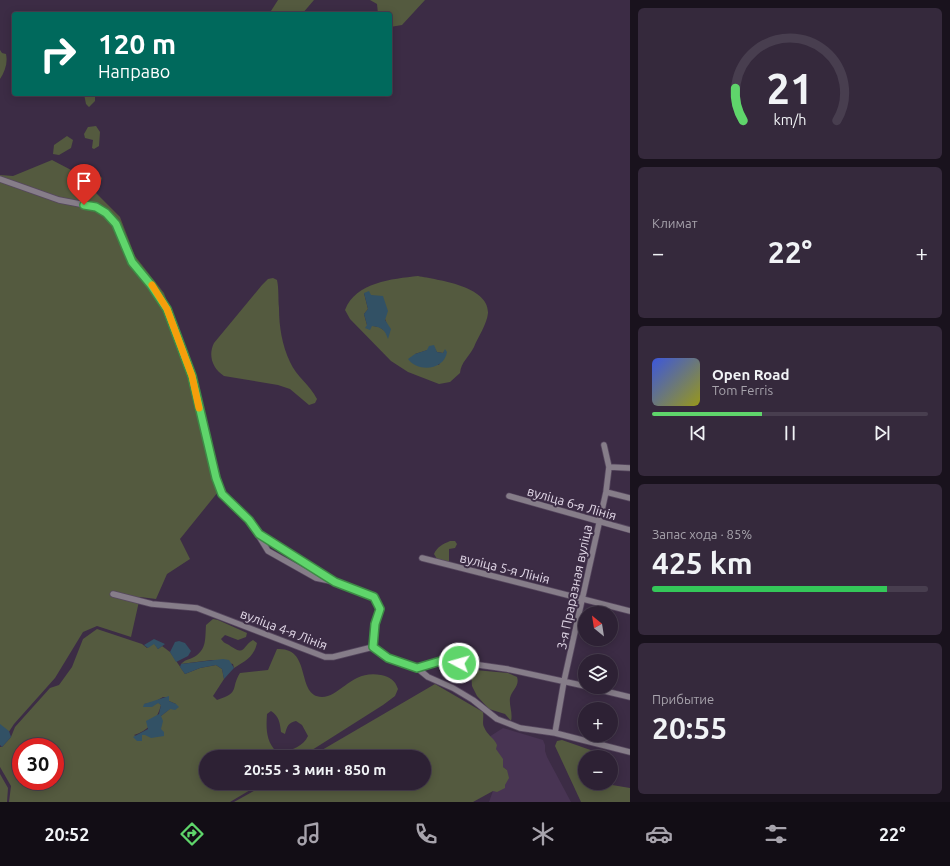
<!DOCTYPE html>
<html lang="ru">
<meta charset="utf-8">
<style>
body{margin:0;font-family:Ubuntu,sans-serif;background:#35293c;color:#f1f3f6;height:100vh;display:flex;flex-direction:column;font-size:15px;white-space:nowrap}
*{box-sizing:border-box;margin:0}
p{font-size:13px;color:#a7a3ac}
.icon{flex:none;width:22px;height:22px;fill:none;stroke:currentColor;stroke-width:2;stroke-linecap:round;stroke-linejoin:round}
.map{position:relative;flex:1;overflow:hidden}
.side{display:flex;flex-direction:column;gap:8px;padding:8px;background:#19121d;width:320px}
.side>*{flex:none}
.banner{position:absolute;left:12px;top:12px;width:380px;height:84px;border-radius:4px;box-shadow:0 2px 10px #0003,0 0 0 1px #483e4f;background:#00695c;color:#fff;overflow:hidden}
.needle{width:26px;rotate:330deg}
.controls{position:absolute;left:578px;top:606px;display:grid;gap:8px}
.controls a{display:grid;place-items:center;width:40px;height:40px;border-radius:50%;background:#2d2134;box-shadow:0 2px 10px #0003,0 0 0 1px #483e4f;font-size:20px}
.speed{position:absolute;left:12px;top:738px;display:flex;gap:8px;font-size:20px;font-weight:700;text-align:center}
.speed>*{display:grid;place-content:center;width:52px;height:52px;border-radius:50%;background:#2d2134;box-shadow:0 2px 10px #0003,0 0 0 1px #483e4f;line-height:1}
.speed .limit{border:6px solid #d22;background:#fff;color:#111}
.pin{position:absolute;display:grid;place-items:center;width:34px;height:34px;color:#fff;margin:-41px -17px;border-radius:50% 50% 50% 0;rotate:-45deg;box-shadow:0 0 4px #0007}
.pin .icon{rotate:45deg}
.me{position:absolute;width:44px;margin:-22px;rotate:276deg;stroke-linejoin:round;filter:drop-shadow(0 0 3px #0008)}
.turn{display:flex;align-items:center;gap:14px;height:84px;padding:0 20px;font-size:18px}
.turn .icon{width:52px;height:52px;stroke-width:2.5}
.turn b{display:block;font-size:28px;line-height:34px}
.big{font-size:30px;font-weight:600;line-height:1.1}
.side .card{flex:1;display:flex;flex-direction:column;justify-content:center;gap:6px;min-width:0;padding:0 14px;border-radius:6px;background:#35293c}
.side .dial{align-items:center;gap:0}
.dial svg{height:104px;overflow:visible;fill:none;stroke:#483e4f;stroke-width:7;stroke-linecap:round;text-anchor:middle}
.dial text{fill:#f1f3f6;stroke:none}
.song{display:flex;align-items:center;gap:12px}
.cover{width:48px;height:48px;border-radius:6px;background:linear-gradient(135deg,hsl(230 70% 55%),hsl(60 70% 35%))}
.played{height:4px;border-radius:2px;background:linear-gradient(90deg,#5fd56b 40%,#483e4f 40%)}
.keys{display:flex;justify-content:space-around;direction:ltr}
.heat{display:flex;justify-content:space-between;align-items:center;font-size:22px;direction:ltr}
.charge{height:6px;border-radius:3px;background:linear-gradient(90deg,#34c759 85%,#483e4f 0)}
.trip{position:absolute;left:199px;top:750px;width:232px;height:40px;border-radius:20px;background:#2d2134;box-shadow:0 2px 10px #0003,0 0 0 1px #483e4f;font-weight:600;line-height:40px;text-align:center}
.dock{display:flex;height:64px;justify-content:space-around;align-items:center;background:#120d15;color:#a7a3ac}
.dock .icon{width:28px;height:28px}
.dock .on{color:#5fd56b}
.dock b{font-size:18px;color:#f1f3f6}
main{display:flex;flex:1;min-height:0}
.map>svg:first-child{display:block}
.built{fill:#483453}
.green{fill:#545a3f;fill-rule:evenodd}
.water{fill:#325165}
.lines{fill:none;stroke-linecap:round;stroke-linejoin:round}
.street-casing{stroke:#57485f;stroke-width:7}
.street{stroke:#867d89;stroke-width:5.5}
.route-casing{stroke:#3e8a46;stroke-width:10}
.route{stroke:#5fd56b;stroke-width:7}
.slow{stroke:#f59e0b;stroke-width:7}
.labels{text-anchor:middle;stroke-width:4;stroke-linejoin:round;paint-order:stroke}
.street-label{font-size:13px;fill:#e2d8e8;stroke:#3c2c45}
</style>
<main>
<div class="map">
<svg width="630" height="802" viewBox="0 0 630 802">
<rect width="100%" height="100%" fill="#3c2c45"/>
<!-- built -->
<path class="built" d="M503 728 543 740 545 745V751L547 757 571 802H489L493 791 505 785 507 770 503 767 489 737Z"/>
<!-- green -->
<path class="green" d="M278 0H314L302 14H269Z
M370 0H425L402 25 390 27V14H378L377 4Z
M0 50 2 53 6 54C8 63 5 71 0 79Z
M84 94H95V101L89 107 86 104Z
M96 126 100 132 99 146 94 149 92 148 93 140 85 138 84 134 88 127Z
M67 136 73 140 71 148 59 155 53 154 54 145Z
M52 160 73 171 77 175 88 170 98 174 102 178 99 189 95 192 120 217 135 256 164 293 191 366 222 487 180 539 190 559 167 574 156 599 140 597 131 637 97 626 83 632 55 678 14 724 1 744H0V175L13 176Z
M418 276C438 280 489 286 488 313 487 324 478 337 474 347 469 357 461 362 460 373L450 382 439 384 408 372 391 361 350 319 345 310C356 282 392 279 418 276ZM364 293 377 297 388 327 385 331 379 327 367 325 364 314 368 309ZM434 348 437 352 443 353 445 350 439 365 415 354Z
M273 278 277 280C279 289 278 298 279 308 279 326 282 345 290 362 296 376 310 385 317 399L315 403 309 405 290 389 278 385 224 376C212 368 208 355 214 343L262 285 268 279Z
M450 541H455L457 544 455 548 449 549V561L447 562 437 559 434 554C437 547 443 544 450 541Z
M213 619 218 620 247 633 246 637 238 640 225 635 221 639C224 643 225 643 229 645 246 657 241 647 253 640L257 643C254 657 245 661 234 668L233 664 212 660 181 664C185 660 187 660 192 658 207 651 205 639 206 625Z
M97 629 142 644 147 648 154 643 158 649 162 646 170 652 185 674 200 668 216 665 222 669 224 679 213 696 217 700C241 692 230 689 240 673L268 670 277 649C313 647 295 696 322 697 340 697 352 669 381 675 390 677 395 680 398 689L395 696 383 705 301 757H206V783H262L230 802H9L11 786 0 767V747H2L11 737 15 727 50 688 59 685 72 667 83 639ZM163 697H169V701L176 704 161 716V729L142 735 141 739 134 735C148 731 157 720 161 705L159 703 144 704 154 702ZM271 711C279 716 280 723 281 732L285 734C287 726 288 723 296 721L302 725 308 736C303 747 288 753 276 751 266 741 266 728 267 714ZM21 747H55V781H21Z
M444 661 452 663 456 672 450 676 445 675 440 669 439 664Z
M475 670 508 673 517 677C520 686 512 690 510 698 509 706 513 713 511 721L505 714 489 709 477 696 472 686 471 672Z
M435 684 483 712C484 717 482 723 484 727 487 735 494 738 497 745L496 749 503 759V767L507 770 509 778 505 785V788L497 792 493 791 473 802H234L268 783H424V757H310Z
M562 740 602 754 604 757H585V783H611V781L612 785 630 788V802H581L555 746 557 741Z
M0 774 8 788 7 802H0Z"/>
<!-- water -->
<path class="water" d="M369 291 371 295 383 296 388 311 385 320 391 329 388 339C385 330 382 327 372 326L370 330 365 328 367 325 364 314 368 309 364 293Z
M434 345 437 352 443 353 445 349 447 352C444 371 417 372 408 359L415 354 427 350 429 346Z
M154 639 165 644 158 649 154 644 148 648 144 645Z
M179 641 185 643 191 651 188 656 176 662 170 652 175 642Z
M223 659 229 660 234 668 224 679 222 669 216 665 200 668 185 674 180 667 181 664Z
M169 696V701L176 704 179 707 175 710 170 709 161 716 163 721 161 729 164 732V736L151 738 145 735H142V741H137L133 737 148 729 146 721 159 714 161 705 158 703 152 707H143L144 704Z
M0 724 9 731 11 737 2 747 0 745Z"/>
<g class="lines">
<!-- street casing -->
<g class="street-casing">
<path id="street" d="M0 179 59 200 96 207 106 213 116 224 132 262 151 285 167 309 192 376 216 478 222 494 249 520 268 551 316 578 335 582 374 597 380 609 375 624 373 647
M609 467 630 468
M606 492 630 498
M509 496 630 530
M259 534 332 580
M422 558 630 611
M113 594 152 604 197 608 325 657H333L373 647 388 658 417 668 444 660 507 669 585 686
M417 668 428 677 453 688 473 700 497 719 520 728 555 733 630 752
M588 687 630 697
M555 733 564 681 606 492 609 467 604 445"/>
</g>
<!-- street -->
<use href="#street" class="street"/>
</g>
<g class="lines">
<!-- route casing -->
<g class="route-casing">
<path id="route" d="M84 205 96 207 106 213 116 224 132 262 151 285 167 309 192 376 216 478 222 494 249 520 259 534 335 582 374 597 380 609 375 624 373 647 388 658 417 668 444 660 459 663"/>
</g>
<!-- route -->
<use href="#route" class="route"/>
<!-- slow -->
<path class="slow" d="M152 285 167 309 192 376 199 408"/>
</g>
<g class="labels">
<!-- street labels -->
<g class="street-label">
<text transform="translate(572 503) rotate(16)" y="5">вуліца 6-я Лінія</text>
<text transform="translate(505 568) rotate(14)" y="5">вуліца 5-я Лінія</text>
<text transform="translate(574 587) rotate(-78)" y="5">3-я Праразная вуліца</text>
<text transform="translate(284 629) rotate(21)" y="5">вуліца 4-я Лінія</text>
</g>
</g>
</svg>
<div class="controls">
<a><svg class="needle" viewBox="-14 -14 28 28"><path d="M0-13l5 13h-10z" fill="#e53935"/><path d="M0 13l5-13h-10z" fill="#a7a3ac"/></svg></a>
<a><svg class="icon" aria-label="layers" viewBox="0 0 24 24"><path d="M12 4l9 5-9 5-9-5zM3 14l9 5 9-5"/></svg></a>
<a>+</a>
<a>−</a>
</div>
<div class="speed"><div class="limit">30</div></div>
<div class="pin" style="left:84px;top:205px;background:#d93025"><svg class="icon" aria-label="arrive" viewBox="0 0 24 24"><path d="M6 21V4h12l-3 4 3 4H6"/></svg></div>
<svg class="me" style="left:459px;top:663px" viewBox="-20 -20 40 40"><circle r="17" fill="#5fd56b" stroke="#fff" stroke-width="3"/><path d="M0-11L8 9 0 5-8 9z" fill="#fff"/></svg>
<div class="trip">20:55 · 3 мин · 850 m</div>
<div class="banner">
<div class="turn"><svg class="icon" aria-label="right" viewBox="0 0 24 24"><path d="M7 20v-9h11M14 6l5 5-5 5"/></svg><div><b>120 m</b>Направо</div></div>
</div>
</div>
<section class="side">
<div class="card dial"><svg viewBox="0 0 100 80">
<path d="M14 69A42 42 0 1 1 86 69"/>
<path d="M14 69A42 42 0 0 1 8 44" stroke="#5fd56b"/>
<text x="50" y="56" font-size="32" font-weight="700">21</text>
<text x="50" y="72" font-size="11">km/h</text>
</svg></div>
<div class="card"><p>Климат</p>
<div class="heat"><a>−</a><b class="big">22°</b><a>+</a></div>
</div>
<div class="card">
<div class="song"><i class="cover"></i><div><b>Open Road</b><p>Tom Ferris</p></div></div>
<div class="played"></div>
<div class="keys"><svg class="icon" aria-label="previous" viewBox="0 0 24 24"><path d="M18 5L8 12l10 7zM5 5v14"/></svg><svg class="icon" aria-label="pause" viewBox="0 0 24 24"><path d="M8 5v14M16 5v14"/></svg><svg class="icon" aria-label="next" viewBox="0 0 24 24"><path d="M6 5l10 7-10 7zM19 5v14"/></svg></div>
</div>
<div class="card"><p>Запас хода · 85%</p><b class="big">425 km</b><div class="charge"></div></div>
<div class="card"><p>Прибытие</p><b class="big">20:55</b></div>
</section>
</main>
<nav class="dock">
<b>20:52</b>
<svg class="icon on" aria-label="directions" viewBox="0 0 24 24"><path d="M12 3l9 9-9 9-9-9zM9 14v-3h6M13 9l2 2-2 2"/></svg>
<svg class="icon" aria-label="music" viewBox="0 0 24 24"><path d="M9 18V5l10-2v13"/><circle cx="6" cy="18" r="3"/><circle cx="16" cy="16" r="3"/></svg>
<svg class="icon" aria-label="phone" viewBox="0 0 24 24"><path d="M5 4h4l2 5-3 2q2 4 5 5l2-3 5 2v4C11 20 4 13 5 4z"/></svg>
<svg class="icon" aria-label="climate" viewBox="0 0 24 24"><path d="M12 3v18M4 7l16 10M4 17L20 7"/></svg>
<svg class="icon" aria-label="car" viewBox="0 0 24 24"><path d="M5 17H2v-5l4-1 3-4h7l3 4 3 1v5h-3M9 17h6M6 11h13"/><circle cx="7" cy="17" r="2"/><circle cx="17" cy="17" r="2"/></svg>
<svg class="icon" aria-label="filters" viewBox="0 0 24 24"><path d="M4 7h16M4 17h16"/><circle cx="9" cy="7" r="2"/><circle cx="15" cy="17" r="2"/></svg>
<b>22°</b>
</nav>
